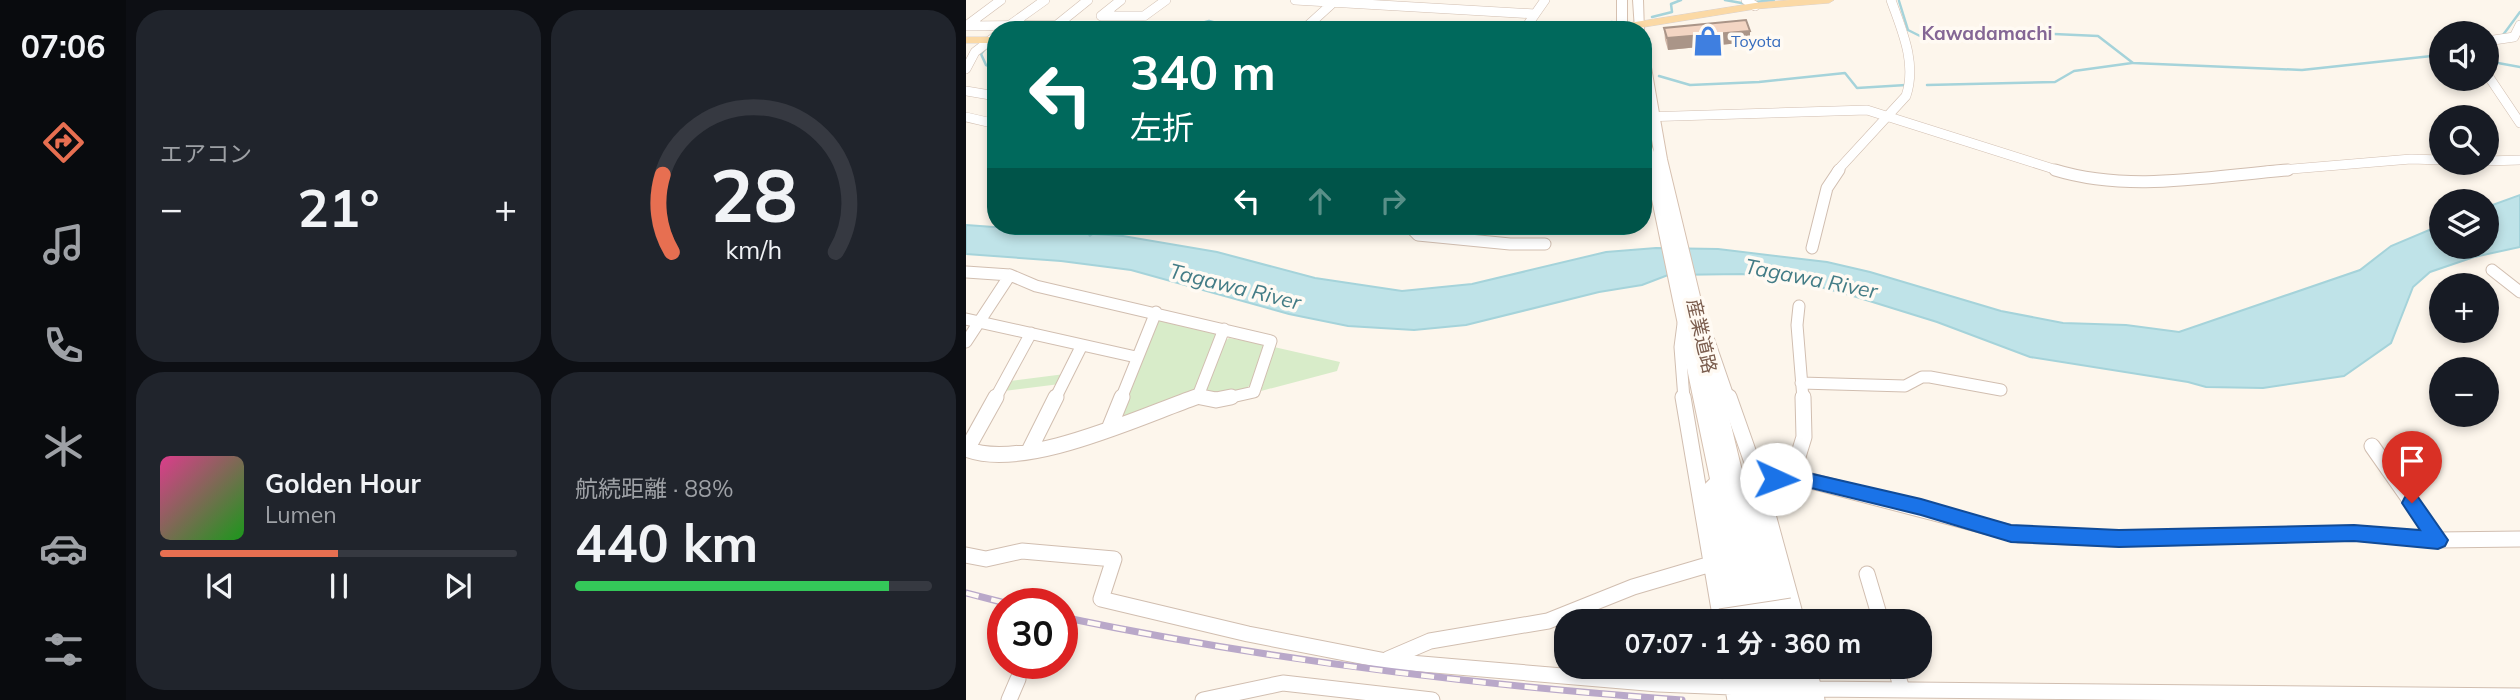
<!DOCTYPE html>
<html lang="ja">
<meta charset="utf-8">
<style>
body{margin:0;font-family:Mulish,"Noto Sans JP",sans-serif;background:#20242c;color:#f1f3f6;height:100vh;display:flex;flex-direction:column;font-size:26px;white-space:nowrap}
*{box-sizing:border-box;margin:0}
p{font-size:23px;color:#9ea1a6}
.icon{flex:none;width:38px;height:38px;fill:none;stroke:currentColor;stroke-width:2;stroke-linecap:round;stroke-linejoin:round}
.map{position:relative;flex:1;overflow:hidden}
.sheet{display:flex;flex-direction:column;gap:10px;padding:10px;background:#0d0f14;width:840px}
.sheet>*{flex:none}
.banner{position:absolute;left:21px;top:21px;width:665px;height:214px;border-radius:28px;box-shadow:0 4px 10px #0003;background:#00695c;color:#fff;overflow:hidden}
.tools{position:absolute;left:1463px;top:21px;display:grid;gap:14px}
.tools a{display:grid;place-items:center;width:70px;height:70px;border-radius:50%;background:#171b24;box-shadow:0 4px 10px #0003;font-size:35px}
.speed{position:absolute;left:21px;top:588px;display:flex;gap:14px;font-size:35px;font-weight:700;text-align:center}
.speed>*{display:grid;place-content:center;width:91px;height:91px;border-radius:50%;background:#171b24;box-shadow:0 4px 10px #0003;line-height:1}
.speed .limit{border:10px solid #d22;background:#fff;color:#111}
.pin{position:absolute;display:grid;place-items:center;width:60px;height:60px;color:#fff;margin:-72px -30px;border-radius:50% 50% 50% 0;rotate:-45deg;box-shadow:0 0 7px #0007}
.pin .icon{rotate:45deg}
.me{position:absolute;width:77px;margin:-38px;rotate:92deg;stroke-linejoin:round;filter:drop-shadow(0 0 5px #0008)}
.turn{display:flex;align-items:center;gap:24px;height:147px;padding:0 28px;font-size:32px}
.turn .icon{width:91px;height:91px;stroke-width:2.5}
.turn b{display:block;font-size:49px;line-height:60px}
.lanes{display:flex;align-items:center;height:66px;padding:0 28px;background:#0003;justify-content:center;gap:35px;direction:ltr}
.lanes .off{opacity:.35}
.big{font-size:52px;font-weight:700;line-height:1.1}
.sheet .card{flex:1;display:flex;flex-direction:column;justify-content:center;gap:10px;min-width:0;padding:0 24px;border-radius:28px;background:#20242c}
.sheet .dial{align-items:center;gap:0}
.dial svg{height:182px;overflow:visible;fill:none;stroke:#363941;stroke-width:7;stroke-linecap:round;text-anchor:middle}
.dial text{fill:#f1f3f6;stroke:none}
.song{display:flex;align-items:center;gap:21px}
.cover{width:84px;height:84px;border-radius:10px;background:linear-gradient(135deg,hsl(330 70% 55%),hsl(120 70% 35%))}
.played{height:7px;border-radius:4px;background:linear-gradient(90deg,#e76f51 50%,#363941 50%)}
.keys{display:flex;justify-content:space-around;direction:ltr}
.heat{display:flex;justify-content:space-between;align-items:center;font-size:38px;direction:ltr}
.charge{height:10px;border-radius:5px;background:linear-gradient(90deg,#34c759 88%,#363941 0)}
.sheet .tiles{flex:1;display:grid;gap:10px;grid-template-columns:repeat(2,1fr)}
.trip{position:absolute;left:588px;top:609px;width:378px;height:70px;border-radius:28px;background:#171b24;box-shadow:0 4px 10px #0003;font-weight:700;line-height:70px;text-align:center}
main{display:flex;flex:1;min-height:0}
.menu{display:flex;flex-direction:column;width:126px;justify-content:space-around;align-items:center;background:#090b0e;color:#9ea1a6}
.menu .icon{width:49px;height:49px}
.menu .selected{color:#e76f51}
.menu b{font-size:32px;color:#f1f3f6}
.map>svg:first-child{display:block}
.green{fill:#d8ecc9}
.water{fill:#bfe3e8;stroke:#a5d3da;stroke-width:2}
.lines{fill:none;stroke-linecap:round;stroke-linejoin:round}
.stream-far1{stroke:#a5d3da;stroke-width:2.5}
.stream{stroke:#a5d3da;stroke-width:3.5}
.street-far2-casing{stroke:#d1beb0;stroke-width:10}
.street-far1-casing{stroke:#d1beb0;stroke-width:13}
.street-casing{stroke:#d1beb0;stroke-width:17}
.secondary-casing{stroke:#d6c0b0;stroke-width:2}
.primary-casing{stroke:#dad1cd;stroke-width:1}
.street-far2{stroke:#fff;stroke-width:9}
.street-far1{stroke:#fff;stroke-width:11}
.street{stroke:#fff;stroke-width:15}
.secondary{fill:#fff;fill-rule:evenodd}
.primary{fill:#fbd9a5;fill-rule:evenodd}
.rail-casing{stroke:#b9a8c9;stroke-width:7}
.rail{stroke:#fffaf3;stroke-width:4.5;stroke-dasharray:13;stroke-linecap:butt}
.street-bridge-casing{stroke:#d1beb0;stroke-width:17;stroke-linecap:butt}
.street-bridge{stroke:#fff;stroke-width:15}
.wall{fill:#d1b7a8}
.shaded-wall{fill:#aa9588}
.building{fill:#f3d5c3;stroke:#aa9588;stroke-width:2}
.route{fill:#1a73e8;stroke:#114b97;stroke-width:2}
.labels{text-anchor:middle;stroke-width:7;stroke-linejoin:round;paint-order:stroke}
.far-shop-label{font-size:16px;fill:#366cbe;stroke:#fffaf3;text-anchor:start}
.far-quarter-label{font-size:19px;font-weight:bold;fill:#846695;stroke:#fffaf3}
.street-label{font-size:19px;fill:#7a5c4d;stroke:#fffaf3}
.water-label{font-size:21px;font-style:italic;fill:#437c86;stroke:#fffaf3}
</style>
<main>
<nav class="menu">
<b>07:06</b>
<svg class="icon selected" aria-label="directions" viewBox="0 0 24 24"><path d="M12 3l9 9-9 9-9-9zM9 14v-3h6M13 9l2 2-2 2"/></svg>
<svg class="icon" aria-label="music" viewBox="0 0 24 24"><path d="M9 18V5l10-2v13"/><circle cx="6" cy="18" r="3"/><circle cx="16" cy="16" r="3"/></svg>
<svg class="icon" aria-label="phone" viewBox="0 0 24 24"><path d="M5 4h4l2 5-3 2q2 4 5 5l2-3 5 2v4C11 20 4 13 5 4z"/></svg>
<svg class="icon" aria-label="climate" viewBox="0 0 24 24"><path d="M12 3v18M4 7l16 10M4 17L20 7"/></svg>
<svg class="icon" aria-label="car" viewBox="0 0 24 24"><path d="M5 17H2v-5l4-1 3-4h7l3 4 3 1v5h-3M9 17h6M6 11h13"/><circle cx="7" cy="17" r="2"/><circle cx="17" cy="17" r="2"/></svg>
<svg class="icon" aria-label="filters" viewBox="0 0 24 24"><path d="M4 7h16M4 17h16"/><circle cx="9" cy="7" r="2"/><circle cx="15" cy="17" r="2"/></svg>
</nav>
<section class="sheet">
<div class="tiles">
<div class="card"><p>エアコン</p>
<div class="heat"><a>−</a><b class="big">21°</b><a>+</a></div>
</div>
<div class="card dial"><svg viewBox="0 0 100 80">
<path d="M14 69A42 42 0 1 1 86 69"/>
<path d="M14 69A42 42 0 0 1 10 35" stroke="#e76f51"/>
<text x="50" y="56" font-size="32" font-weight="700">28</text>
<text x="50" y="72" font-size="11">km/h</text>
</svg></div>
<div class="card">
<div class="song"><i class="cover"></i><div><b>Golden Hour</b><p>Lumen</p></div></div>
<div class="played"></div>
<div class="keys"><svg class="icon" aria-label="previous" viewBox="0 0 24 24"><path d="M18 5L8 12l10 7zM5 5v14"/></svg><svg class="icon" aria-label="pause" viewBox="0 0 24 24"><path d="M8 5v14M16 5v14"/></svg><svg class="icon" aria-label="next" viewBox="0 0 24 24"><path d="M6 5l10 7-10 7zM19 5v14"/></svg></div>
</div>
<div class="card"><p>航続距離 · 88%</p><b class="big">440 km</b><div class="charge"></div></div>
</div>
</section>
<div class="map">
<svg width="1554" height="700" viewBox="0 0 1554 700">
<rect width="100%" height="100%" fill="#fdf6ec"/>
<!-- green -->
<path class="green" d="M201 318 249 333 251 337 230 391 226 395 150 419 191 322Z
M263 338 297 344 300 348C286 391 291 388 245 395L239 390 258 342Z
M308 347 374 362 371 371 295 391Z
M99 374 94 384 38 391 44 381Z"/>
<!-- water -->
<path class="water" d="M1554 195V247L1508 257 1464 272 1447 287 1425 343 1378 376 1297 388 1240 387 1222 382 1064 357 971 322 884 295 824 279 776 274 702 275 676 285 633 292 500 325 448 330 382 326 323 314 165 270 95 261 0 254V225L157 236 251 252 349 278 436 291 506 284 640 252 690 248 752 249 861 262 904 272 1035 311 1097 323 1160 325 1213 332 1394 270 1425 246 1475 225V247H1521V207Z"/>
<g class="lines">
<!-- stream-far1 -->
<path class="stream-far1" d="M759 0 781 4
M933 1 942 30 954 36 997 30 1132 36 1167 63 1336 70 1475 55
M789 2 808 0
M686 17 706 12 705 4 715 0
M93 27 134 25 225 30
M221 27 243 21 277 30
M349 30 400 27 452 30
M589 30 646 22
M1537 35 1554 12
M19 49 15 54 20 65 30 69
M1521 61 1554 67
M693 76 724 85 793 82 879 73 891 88 940 85
M961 85 1089 82 1108 71 1166 63"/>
<!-- stream -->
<path class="stream" d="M124 235 133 227"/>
<!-- street-far2 casing -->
<g class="street-far2-casing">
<path id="street-far2" d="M155 0 135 16H178L200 0
M329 0 569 14
M780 0 789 6
M44 25 79 0
M0 26 91 25 122 0
M0 26 35 0
M337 30 370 0
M558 30 579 0
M1521 41 1548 37 1554 25
M0 69 9 52 30 36
M1521 74 1554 123
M0 91 30 96
M0 117 30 124
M677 117 901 110 1094 171
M1521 161 1554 160
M871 171 940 96C951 63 936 31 925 0
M1302 171 1445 159 1475 160"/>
</g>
<!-- street-far1 casing -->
<g class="street-far1-casing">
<path id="street-far1" d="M1089 170C1164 193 1245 176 1322 170
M443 226 452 235 544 244H579
M846 248 861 188 873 170
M1526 270 1554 292
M0 272 44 275
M833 306 831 325 837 399
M0 319 170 357
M717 324 714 347 718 399
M743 341 763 399
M0 342 44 275 70 286 305 341 288 392 257 399
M835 383 939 386 956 377H964L1035 390
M232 396 258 329
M29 399 65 333
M89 399 116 345
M155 399 190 312
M225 399 232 396 243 399"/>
</g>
<!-- street casing -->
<g class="street-casing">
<path id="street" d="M235 397 250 400 265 397
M717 397 755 621
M763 397 793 482 831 621
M143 429 156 397
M1406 446 1472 540
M0 449C57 472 173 417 230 397
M1 449 30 397
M63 451 90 397
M826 476 838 437 837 397
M793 482 826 476 1053 535 1153 539 1388 533 1472 540 1554 539
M0 555 20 559 56 551 148 559 135 599 282 634 420 661 692 684 766 687
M901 574 915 621
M422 659 464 641 582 621 667 587 745 564
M763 667 769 700
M842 667 851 700
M929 667 936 689
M848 689 1554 696
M43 700 52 679
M237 700 317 683 466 700"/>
</g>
<!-- secondary casing -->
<g class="secondary-casing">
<path id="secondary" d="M651 0H661V30H651Z
M667 0H677L678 32 677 30H669Z
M677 47 682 50 701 159 777 475 784 477 797 509 827 621H758L737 486 744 479 677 156V135L683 139 688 152 677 85Z
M766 667H840L848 700H773Z"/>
</g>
<!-- primary casing -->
<g class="primary-casing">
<path id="primary" d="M824 0H868L863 3 789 9 660 30H633L638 27 789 3Z
M0 37H30V43H0Z"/>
</g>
<!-- street-far2 -->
<use href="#street-far2" class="street-far2"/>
<!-- street-far1 -->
<use href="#street-far1" class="street-far1"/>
<!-- street -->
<use href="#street" class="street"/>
<!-- secondary -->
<use href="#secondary" class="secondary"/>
<!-- primary -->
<use href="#primary" class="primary"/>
<!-- rail casing -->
<g class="rail-casing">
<path id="rail" d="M0 593 43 604
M96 617C301 660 507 685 716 700"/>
</g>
<!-- rail -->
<use href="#rail" class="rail"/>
<!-- street-bridge casing -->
<g class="street-bridge-casing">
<path id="street-bridge" d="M754 617 826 606"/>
</g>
<!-- street-bridge -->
<use href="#street-bridge" class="street-bridge"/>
</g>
<!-- wall -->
<path class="wall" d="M698 28 784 31V42L702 50 699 40Z"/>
<!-- shaded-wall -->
<path class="shaded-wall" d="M784 31V42L702 50 701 38Z"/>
<!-- building -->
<path class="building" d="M780 20 784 31 701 38 698 28Z"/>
<!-- route -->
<path class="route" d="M825 469 955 499 1045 525 1153 530 1388 525 1454 530 1436 503 1439 497 1446 495 1452 497 1482 540 1479 546 1472 549 1388 541 1153 547 1045 542 955 515 825 483 810 486 803 484 800 479 803 474Z"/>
<!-- icons -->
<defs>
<g id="shop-bare" transform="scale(2.415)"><path d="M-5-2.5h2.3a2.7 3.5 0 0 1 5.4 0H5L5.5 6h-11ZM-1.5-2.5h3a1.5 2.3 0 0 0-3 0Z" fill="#3f7fe0" stroke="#fffaf3" stroke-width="2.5" paint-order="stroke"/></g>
</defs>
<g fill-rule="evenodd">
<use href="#shop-bare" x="742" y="41"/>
</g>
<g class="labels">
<!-- far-shop labels -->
<g class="far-shop-label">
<text x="765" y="47">Toyota</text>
</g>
<!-- far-quarter labels -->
<g class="far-quarter-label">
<text x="1021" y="40">Kawadamachi</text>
</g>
<!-- street labels -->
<g class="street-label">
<text transform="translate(736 336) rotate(77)" y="7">産業道路</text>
</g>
<!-- water labels -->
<g class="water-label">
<text transform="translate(845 279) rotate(11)" y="7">Tagawa River</text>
<text transform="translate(269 287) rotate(14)" y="7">Tagawa River</text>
</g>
</g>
</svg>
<div class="tools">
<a><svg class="icon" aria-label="sound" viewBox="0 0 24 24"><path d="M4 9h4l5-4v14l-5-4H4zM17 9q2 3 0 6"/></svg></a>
<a><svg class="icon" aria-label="search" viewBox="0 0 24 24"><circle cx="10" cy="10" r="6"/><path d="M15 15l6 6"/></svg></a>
<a><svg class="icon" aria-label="layers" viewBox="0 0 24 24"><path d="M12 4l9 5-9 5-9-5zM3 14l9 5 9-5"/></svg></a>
<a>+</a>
<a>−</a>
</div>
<div class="speed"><div class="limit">30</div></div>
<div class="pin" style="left:1446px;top:503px;background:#d93025"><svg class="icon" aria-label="arrive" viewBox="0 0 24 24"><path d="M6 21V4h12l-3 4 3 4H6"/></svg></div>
<svg class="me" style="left:810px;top:479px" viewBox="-20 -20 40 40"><circle r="19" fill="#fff"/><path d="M0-13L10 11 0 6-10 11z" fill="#1a73e8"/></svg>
<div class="trip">07:07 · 1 分 · 360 m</div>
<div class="banner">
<div class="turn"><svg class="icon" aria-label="left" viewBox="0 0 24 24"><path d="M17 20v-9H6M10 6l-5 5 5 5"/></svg><div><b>340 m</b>左折</div></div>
<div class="lanes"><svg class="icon" aria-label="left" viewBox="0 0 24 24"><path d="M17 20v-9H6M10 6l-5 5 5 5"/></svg><svg class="icon off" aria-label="ahead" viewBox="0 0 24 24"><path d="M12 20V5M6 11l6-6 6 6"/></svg><svg class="icon off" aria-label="right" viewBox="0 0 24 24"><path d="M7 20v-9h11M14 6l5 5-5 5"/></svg></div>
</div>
</div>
</main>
